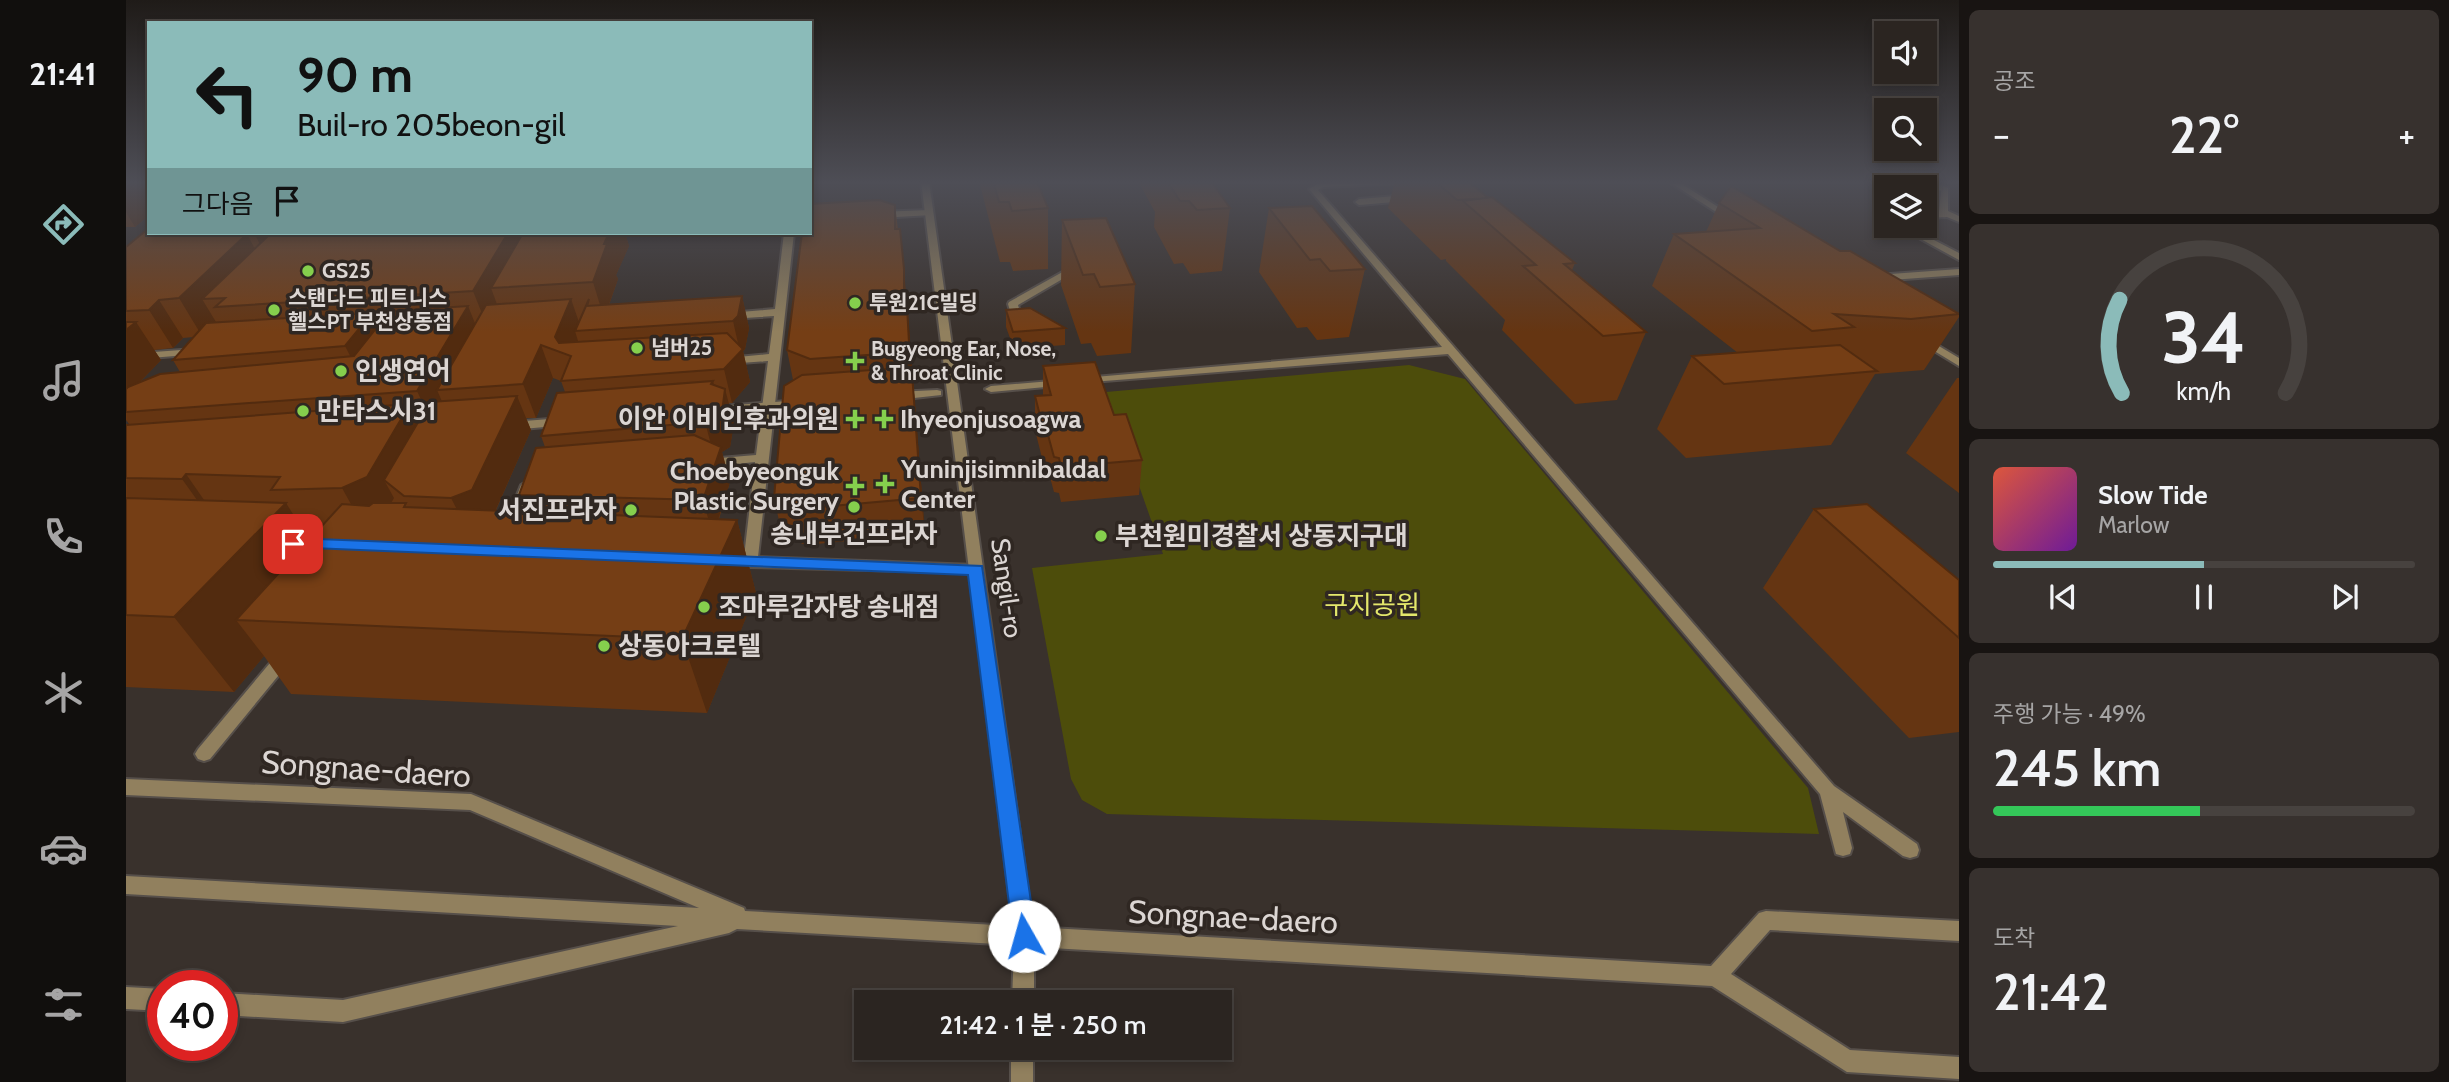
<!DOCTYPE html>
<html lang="ko">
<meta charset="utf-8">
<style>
body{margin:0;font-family:Cabin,"Noto Sans KR",sans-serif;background:#37312e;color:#f1f3f6;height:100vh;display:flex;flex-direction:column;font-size:26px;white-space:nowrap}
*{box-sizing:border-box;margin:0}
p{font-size:23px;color:#a6a5a5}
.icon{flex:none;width:38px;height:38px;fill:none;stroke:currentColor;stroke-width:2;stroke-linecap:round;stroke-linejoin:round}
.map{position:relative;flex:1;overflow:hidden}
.side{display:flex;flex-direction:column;gap:10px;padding:10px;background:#181412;width:490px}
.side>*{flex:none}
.hud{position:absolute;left:21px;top:21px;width:665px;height:214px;border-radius:0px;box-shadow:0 4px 10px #0003,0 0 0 2px #47423f;background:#8bbbb9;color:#111;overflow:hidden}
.buttons{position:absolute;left:1748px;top:21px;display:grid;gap:14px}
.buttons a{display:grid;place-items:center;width:63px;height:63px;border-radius:0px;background:#2b2521;box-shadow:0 4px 10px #0003,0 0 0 2px #47423f;font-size:35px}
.speed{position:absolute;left:21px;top:970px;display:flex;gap:14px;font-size:35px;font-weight:700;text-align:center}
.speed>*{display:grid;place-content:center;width:91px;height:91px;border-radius:50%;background:#2b2521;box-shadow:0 4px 10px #0003,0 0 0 2px #47423f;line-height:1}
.speed .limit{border:10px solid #d22;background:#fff;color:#111}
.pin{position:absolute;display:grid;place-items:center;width:60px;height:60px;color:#fff;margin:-30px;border-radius:14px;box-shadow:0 4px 10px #0006}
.me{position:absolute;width:77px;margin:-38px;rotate:353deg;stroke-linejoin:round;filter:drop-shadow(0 0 5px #0008)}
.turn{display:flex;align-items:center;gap:24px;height:147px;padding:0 35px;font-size:32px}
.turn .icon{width:91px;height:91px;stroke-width:2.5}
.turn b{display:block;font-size:49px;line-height:60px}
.then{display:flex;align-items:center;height:66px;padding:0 35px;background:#0003;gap:14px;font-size:26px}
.big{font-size:52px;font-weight:600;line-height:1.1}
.side .card{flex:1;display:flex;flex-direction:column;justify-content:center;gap:10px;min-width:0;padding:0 24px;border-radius:10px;background:#37312e}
.side .dial{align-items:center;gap:0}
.dial svg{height:182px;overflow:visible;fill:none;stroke:#47423f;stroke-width:7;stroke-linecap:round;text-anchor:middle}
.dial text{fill:#f1f3f6;stroke:none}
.song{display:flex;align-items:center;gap:21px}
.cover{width:84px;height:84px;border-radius:10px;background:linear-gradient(135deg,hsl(10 70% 55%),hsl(280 70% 35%))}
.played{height:7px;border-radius:4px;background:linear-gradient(90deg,#8bbbb9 50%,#47423f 50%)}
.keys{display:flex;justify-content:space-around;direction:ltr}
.heat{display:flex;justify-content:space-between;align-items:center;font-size:38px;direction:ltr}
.charge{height:10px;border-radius:5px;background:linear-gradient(90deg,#34c759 49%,#47423f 0)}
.trip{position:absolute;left:728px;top:990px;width:378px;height:70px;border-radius:0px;background:#2b2521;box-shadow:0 4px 10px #0003,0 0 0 2px #47423f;font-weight:600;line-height:70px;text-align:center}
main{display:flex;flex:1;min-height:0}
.menu{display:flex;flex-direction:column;width:126px;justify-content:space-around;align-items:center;background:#110f0d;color:#a6a5a5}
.menu .icon{width:49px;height:49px}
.menu .selected{color:#8bbbb9}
.menu b{font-size:32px;color:#f1f3f6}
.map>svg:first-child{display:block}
.green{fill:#4d4d0b}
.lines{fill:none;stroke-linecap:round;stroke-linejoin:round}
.pedestrian-casing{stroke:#564f4a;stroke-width:4}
.minor-casing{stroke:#564f4a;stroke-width:4}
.tertiary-casing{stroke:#564f4a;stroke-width:4}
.pedestrian{fill:#91805e;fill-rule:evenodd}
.minor{fill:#91805e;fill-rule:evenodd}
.tertiary{fill:#91805e;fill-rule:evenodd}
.wall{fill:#653512;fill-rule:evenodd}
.shaded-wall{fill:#522b0f}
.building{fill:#753e15;stroke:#522b0f;stroke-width:2}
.route{fill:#1a73e8;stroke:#114b97;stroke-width:2}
.poi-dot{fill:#85cf4d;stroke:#2f2722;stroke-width:2.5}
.labels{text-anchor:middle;stroke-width:7;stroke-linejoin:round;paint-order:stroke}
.far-poi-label{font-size:21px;font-weight:bold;fill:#dcd6d3;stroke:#2f2722;text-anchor:start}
.poi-label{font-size:26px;font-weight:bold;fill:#dcd6d3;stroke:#2f2722;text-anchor:start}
.street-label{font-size:26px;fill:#dcd6d3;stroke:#2f2722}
.park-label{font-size:26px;fill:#e4e76b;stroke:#2f2722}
.near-street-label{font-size:32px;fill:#dcd6d3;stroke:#2f2722}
</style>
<main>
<nav class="menu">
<b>21:41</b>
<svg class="icon selected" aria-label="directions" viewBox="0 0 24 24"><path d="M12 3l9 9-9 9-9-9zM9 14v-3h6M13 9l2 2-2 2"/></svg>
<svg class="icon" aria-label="music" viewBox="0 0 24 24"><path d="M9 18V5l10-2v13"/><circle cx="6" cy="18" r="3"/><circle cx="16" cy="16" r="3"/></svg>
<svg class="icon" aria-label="phone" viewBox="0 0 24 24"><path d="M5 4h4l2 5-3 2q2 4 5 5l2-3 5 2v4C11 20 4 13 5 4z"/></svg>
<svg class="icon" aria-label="climate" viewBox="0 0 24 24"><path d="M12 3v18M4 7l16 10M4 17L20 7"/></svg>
<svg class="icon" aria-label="car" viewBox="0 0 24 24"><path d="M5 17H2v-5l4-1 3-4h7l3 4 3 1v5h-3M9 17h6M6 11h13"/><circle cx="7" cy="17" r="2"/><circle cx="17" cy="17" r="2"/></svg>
<svg class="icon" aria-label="filters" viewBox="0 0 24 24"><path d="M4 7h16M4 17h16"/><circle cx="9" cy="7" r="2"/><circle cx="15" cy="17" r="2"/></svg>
</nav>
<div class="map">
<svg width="1833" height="1082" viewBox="0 0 1833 1082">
<rect width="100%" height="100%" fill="#39312c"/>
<!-- green -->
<path class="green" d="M1283 365 1339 379 1682 788 1693 834 981 814 956 800 945 779 906 568 1037 554 980 392Z"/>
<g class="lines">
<!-- pedestrian casing -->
<g class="pedestrian-casing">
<path id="pedestrian" d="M1231 181H1279L1275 183 1197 187 1192 190 1708 786 1791 844 1793 850 1791 856 1784 858 1777 856 1717 812 1726 848 1724 854 1717 856 1710 854 1694 794 1322 354 953 383V379L957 378 1316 347 1183 189 1195 182Z
M937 380 941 381V385L865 392 859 389 865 386Z
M811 390 815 391V395L770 400 764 396 770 392Z
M673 400 677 401V407L585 415 579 411 585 407Z
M436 418 440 419 442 422 440 425 386 430 380 426 386 422Z
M160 649 166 651 168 655 166 659 84 759 78 761 72 759 69 754 72 749 154 651Z"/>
</g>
<!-- minor casing -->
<g class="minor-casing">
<path id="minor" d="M1795 181H1805L1822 188V211L1833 216V222L1821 217 1799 218V212H1813L1815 191Z
M1270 196 1281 205V209H1275L1268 202 1233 205 1229 202 1233 199Z
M803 210 806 211V215L752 218 748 215 752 212Z
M1771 226H1781L1833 253V260Z
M658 233H668L632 557 850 565 857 570 855 573 624 567 603 566 596 561 603 556 618 557 629 462 582 467 576 463 582 459 630 455 642 361 601 364 595 361 601 358 643 354 648 316 603 319 598 316 603 313 649 309Z
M949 265 957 267 892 305 896 319 891 322 887 321 882 304 883 302Z
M1833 269V275L1751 281 1746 278 1751 275Z
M69 349 73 350V354L0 360V354Z
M402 481 409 485 392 528 385 532 380 531 378 528 395 485Z"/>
</g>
<!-- tertiary casing -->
<g class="tertiary-casing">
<path id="tertiary" d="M795 181H803L907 927 1585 966 1633 913 1640 911 1833 921V941L1644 930 1605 974 1724 1050 1833 1057V1079L1721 1072 1586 986 908 947V1003H886L888 945 611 929 603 933 217 1022 96 1015V993L217 1000 552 926 0 894V876L573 908 344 810 0 795V779L345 794 618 908 619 911 887 926Z
M1542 181H1551L1608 217 1601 219Z
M1796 336 1833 358V366L1792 341 1791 339Z
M0 987 37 989V1011L0 1009Z
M885 1048H907V1082H885Z"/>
</g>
<!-- pedestrian -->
<use href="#pedestrian" class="pedestrian"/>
<!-- minor -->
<use href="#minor" class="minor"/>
<!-- tertiary -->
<use href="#tertiary" class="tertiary"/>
</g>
<!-- wall -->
<path class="wall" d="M0 181H23V215L9 227H0Z
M715 181H738L715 182Z
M853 181H911L922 208V269L887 271 884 262H874Z
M1012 181H1085L1104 208 1096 271 1064 274 1057 263 1048 264 1028 227 1029 212Z
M1269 181H1342L1362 198 1449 263 1446 270 1520 332 1491 400 1449 404 1376 330 1379 320 1320 261V259L1315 260 1262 208Z
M1593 203 1714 251 1833 314V317L1798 370 1749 374 1705 445 1560 458 1531 429 1566 356 1612 353 1526 286 1548 234 1580 232Z
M769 205 781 303 799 534 679 545 656 534 648 498 667 380 661 350Z
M1143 208 1239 269 1223 337 1191 340 1181 327 1171 328 1133 272Z
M936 220 1009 284 1005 353 971 356 965 343 955 344 935 285Z
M23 233H146L143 236 181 233H499L503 246 490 275 492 279 483 305 616 296 623 328 619 349 617 351 624 382 606 403H603L608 423 604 447 596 452 604 482 593 519 611 520 630 593 581 713 165 694 138 656 108 692 0 687V425H4L0 420V247ZM68 337 47 360 54 372 14 382 35 360 28 350 47 348 57 338ZM427 378 435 381 439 392 415 436 419 447 393 495 400 512 370 510 405 430 400 418H410ZM173 525H197L183 540Z
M880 310 939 328V345L888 349 880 327Z
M917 366 988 415 1016 460 1013 495 935 502 933 493 928 492 922 470H919L909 430V396L917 395Z
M1831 378H1833V493L1780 453Z
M1688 509 1833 580V732L1783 738 1637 588Z"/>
<!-- shaded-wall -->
<path class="shaded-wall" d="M0 181H23V215L9 227 0 212Z
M96 233H113L116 239 121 234 140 270 99 298 76 299 90 322 76 336 53 298Z
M128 233H146L135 246Z
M382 233H405L365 288 372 307 361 326 347 291Z
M483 233H499L503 246 490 275 492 279 478 318 467 282 478 244Z
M778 269 784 342 799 534 795 498 774 390 770 353 778 306Z
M616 296 623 328 619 349 617 351 624 382 606 403 598 369 614 352 607 321Z
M445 299 456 331H449L452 341 445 358 429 337Z
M33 300 57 338 47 348 23 310Z
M342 306 355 338 311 390 318 406 307 425 291 391Z
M246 313 261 345 236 379 219 346Z
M10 322 35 360 0 396V330Z
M415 345 427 378 410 418 397 384Z
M587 381 595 413 599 389 608 423 604 447 596 452 604 482 587 536 577 500 588 456 579 422 585 384Z
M391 396 405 430 363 525 343 533 325 498Z
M284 404 300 438 258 480 268 498 260 512 236 524 216 488Z
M60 474 85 510 81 514 56 479Z
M160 503 206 576 110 620 138 656 108 692 48 617Z
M611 520 630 593 581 713 556 639Z"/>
<!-- building -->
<path class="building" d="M867 181H911L922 208 886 211 883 202H873Z
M1041 181H1085L1104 208 1071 210 1063 201H1054Z
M1309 181H1342L1362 198 1331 200Z
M1605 186 1714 251H1724L1833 314 1785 319 1708 314 1728 327 1686 331 1548 234 1634 228 1593 203Z
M1366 197 1449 263 1438 264 1520 332 1477 336 1397 266 1410 265 1337 201Z
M753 200 769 205V229H774L778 269V306H781L783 343 770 353 684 359 661 350 676 233H684V204Z
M1186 206 1239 269 1204 271 1194 259 1184 260 1143 208Z
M980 218 1009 284 974 287 968 274 957 275 936 220Z
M23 228V233H96L94 235 121 234 53 298 33 300 23 310 0 311V247Z
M181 233H382L347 291 89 307 99 298 76 299 142 236Z
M397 233H483L478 244H481L467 282 365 288Z
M616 296 612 316 607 321 449 331 463 299 461 306Z
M445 299 429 337 433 343 601 333 617 349 598 369 435 381 445 356 415 345 397 384 311 390 360 305Z
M342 306 291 391 0 412V389L2 387 34 374 228 356 264 311Z
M904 308 939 328 887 332 880 310Z
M246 313 219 346 47 360 80 323Z
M0 322H10L0 330Z
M1714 345 1751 371 1598 384 1566 356Z
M969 362 988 415 1000 414 1016 460 935 467 933 458 928 457 922 435H919L909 396 925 395 917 366Z
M773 368 786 373 795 498 672 509 648 498 658 386 676 375Z
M587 381 585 384 599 389 596 412 579 422 415 436 431 393Z
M391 396 346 490 325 498 278 496 258 480 304 402Z
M284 404 241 477 216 488 145 490 154 477 60 474 56 479 0 478V425Z
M568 435 595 447 577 500 393 495 410 448Z
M0 498 160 503 48 617 0 615Z
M247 503H280L278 507 611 520 556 639 110 620 216 504 243 506Z
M1741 504 1833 580V638L1688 509Z"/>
<!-- sky -->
<linearGradient id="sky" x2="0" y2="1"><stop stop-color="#1f1b18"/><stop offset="0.55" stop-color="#4e4e56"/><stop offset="1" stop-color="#4e4e56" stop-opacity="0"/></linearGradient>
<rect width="1833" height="332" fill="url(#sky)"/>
<!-- route -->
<path class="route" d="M167 538 856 566 910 936 906 944 898 947 890 944 887 936 842 575 162 547 159 544 162 540Z"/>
<!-- markers -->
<g class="poi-dot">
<circle cx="182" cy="271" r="7"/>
<circle cx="729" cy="303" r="7"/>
<circle cx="148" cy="310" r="7"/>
<circle cx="511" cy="348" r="7"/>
<path d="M725.5 350.5h7v7h7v7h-7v7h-7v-7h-7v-7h7z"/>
<circle cx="215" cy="371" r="7"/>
<circle cx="177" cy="411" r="7"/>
<path d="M725.5 408.5h7v7h7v7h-7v7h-7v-7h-7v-7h7z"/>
<path d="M754.5 408.5h7v7h7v7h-7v7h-7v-7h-7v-7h7z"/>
<path d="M755.5 473.5h7v7h7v7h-7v7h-7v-7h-7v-7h7z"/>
<path d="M725.5 475.5h7v7h7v7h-7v7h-7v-7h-7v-7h7z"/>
<circle cx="728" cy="507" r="7"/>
<circle cx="505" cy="510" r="7"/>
<circle cx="975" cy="536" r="7"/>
<circle cx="578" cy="607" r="7"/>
<circle cx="478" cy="646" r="7"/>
</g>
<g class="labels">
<!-- far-poi labels -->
<g class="far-poi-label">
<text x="196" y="278">GS25</text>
<text x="162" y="305">스탠다드 피트니스<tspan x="162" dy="24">헬스PT 부천상동점</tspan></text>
<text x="743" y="310">투원21C빌딩</text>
<text x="525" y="355">넘버25</text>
<text x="745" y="356">Bugyeong Ear, Nose,<tspan x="745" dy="24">&amp; Throat Clinic</tspan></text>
</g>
<!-- poi labels -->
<g class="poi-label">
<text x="229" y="380">인생연어</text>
<text x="191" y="420">만타스시31</text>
<text x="713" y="428" text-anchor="end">이안 이비인후과의원</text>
<text x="774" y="428">Ihyeonjusoagwa</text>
<text x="775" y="478">Yuninjisimnibaldal<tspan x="775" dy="30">Center</tspan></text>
<text x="713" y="480" text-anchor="end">Choebyeonguk<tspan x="713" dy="30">Plastic Surgery</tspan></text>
<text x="491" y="519" text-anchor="end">서진프라자</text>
<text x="728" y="543" text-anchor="middle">송내부건프라자</text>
<text x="989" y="545">부천원미경찰서 상동지구대</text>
<text x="592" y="616">조마루감자탕 송내점</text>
<text x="492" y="655">상동아크로텔</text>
</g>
<!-- street labels -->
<g class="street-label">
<text transform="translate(881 588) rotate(82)" y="9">Sangil-ro</text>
</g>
<!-- park labels -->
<g class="park-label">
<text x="1246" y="614">구지공원</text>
</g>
<!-- near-street labels -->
<g class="near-street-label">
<text transform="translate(240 769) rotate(4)" y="11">Songnae-daero</text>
<text transform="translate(1107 917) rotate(3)" y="11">Songnae-daero</text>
</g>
</g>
</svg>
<div class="buttons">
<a><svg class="icon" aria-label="sound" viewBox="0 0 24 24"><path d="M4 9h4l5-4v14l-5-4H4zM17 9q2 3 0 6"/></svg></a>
<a><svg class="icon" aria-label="search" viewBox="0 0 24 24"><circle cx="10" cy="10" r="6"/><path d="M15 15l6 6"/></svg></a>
<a><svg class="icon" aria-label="layers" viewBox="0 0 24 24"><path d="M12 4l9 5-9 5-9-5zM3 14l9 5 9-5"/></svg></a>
</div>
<div class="speed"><div class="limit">40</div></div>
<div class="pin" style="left:167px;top:544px;background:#d93025"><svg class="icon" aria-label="arrive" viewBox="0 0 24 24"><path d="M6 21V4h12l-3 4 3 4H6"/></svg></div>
<svg class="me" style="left:898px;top:936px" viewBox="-20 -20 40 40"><circle r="19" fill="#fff"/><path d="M0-13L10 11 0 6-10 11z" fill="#1a73e8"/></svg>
<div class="trip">21:42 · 1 분 · 250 m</div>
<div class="hud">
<div class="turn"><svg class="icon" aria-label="left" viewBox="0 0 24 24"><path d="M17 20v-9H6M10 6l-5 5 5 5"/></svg><div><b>90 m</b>Buil-ro 205beon-gil</div></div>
<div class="then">그다음<svg class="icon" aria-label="arrive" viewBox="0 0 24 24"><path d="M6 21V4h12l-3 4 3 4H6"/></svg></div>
</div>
</div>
<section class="side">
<div class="card"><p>공조</p>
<div class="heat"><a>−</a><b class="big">22°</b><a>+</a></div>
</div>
<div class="card dial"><svg viewBox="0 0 100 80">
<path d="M14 69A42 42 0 1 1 86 69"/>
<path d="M14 69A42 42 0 0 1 13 28" stroke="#8bbbb9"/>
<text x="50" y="56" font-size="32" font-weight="700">34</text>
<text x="50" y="72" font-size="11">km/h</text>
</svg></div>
<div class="card">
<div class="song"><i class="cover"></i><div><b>Slow Tide</b><p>Marlow</p></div></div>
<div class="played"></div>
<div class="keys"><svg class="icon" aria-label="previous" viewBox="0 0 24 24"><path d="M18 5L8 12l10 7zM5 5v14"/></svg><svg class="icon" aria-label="pause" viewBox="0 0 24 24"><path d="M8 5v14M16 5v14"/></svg><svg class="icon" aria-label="next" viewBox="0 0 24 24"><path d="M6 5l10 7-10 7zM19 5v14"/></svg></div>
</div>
<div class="card"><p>주행 가능 · 49%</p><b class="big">245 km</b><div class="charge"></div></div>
<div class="card"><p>도착</p><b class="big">21:42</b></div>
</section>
</main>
